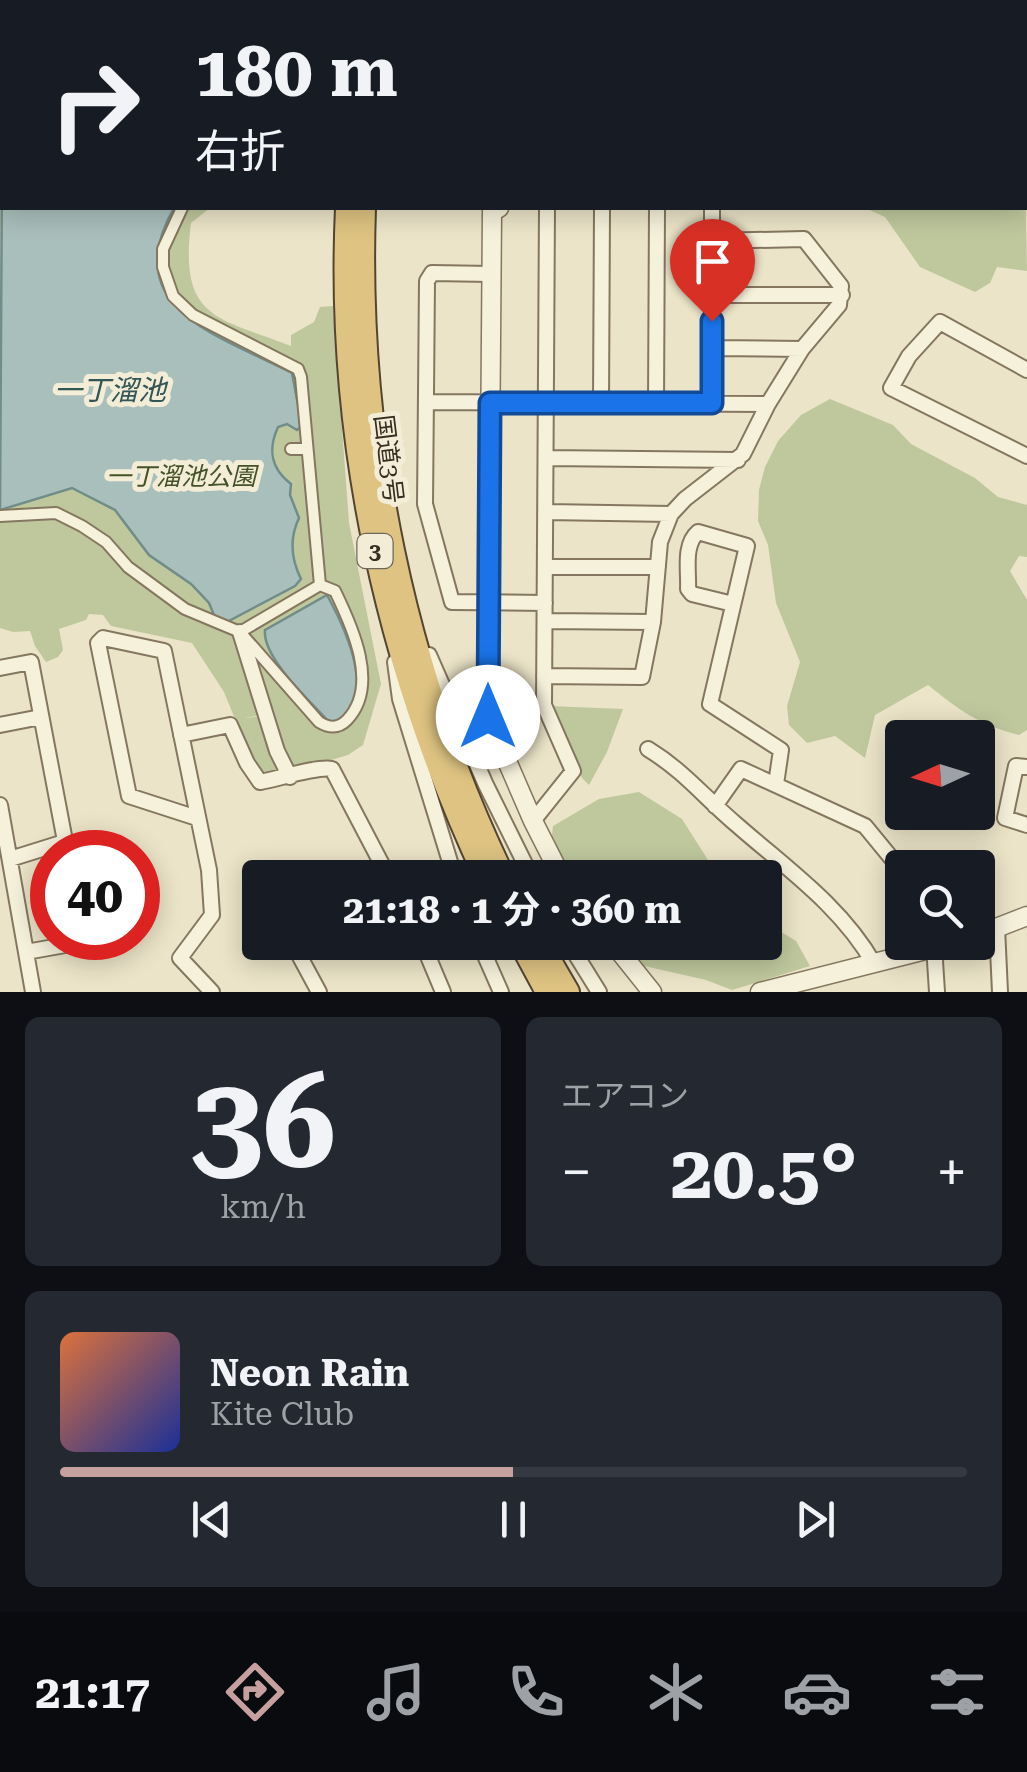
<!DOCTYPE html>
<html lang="ja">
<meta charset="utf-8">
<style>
body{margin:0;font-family:"Roboto Serif","Noto Sans JP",serif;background:#242831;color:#f1f3f6;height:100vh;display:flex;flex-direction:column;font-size:38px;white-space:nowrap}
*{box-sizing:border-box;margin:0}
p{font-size:32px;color:#9ea1a6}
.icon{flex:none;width:55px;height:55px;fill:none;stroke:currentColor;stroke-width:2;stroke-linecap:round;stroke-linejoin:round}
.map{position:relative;height:992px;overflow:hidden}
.sheet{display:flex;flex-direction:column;gap:25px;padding:25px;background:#0d0f14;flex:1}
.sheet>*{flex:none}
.banner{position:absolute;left:0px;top:0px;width:1028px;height:210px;box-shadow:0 5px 25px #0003;background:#171b24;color:#f1f3f6;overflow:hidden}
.needle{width:65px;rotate:266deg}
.controls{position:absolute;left:885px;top:720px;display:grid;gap:20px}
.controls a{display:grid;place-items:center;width:110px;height:110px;border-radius:10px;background:#171b24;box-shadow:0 5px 25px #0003;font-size:50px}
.speed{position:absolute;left:30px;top:830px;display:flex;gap:20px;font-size:50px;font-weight:700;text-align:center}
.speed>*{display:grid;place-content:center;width:130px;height:130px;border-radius:50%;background:#171b24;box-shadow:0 5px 25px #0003;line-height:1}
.speed .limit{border:15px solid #d22;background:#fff;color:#111}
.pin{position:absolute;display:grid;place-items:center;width:85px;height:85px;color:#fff;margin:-102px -42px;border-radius:50% 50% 50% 0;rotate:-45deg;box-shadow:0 0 10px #0007}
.pin .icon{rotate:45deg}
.me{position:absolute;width:110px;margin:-55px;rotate:0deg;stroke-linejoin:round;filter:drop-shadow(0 0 8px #0008)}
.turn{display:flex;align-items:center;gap:35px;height:210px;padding:0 30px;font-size:45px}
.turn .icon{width:130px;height:130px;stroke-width:2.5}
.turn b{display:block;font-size:70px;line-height:85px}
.big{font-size:75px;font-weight:700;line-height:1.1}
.sheet .card{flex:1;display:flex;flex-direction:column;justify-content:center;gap:15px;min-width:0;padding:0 35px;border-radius:15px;background:#242831}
.sheet .dial{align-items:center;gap:0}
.dial b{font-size:130px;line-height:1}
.song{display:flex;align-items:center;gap:30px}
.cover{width:120px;height:120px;border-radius:15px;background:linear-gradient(135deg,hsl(20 70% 55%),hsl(230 70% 35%))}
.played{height:10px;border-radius:5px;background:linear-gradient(90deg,#c5a09f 50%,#363941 50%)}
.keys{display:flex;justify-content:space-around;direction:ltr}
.heat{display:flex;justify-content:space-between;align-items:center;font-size:55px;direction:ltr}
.sheet .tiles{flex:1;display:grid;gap:25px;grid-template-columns:1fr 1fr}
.card:last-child{grid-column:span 2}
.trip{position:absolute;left:242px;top:860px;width:540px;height:100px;border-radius:10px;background:#171b24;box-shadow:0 5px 25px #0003;font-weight:700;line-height:100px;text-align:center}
.dock{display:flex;height:160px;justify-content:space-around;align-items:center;background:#090b0e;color:#9ea1a6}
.dock .icon{width:70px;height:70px}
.dock .on{color:#c5a09f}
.dock b{font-size:45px;color:#f1f3f6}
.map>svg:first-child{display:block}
.green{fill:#bfc89d}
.water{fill:#a9bfbb;stroke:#708d89;stroke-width:2.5}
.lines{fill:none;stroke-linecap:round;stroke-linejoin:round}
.pedestrian-casing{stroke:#85775f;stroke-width:14}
.minor-casing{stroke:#85775f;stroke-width:18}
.tertiary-casing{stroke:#85775f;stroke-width:21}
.trunk-casing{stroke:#544532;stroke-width:26}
.path{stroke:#85775f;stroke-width:2.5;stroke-dasharray:8 5;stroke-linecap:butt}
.pedestrian{stroke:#f6f1db;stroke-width:10}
.minor{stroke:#f6f1db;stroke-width:14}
.tertiary{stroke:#f6f1db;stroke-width:18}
.trunk{stroke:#dec382;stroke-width:22}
.route-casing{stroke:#114b97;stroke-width:25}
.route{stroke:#1a73e8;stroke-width:18}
.labels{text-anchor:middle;stroke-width:10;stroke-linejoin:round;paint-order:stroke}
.shield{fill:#f3edd7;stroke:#6f6758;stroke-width:2.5}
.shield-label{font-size:22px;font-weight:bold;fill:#372e21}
.street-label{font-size:25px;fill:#372e21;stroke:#f3edd7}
.park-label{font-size:25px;font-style:italic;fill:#445229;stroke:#f3edd7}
.water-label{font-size:28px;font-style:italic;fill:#325556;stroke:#f3edd7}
</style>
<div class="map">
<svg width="1027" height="992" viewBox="0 0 1027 992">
<rect width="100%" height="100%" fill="#ebe4c8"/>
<!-- green -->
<path class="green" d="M0 0H351L2 2V208H210L191 223C179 319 216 317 291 346V335L314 322 320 307 333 306 349 523 381 684 363 745 348 755 294 771 290 768 268 714 245 718 263 716 285 775 260 780 224 692 192 643 111 626 103 615 89 614 86 620 59 629 63 650 58 657 46 662 35 646 30 631 13 632 0 628Z
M581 0H888V2H584Z
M1025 169 1027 271 997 267 990 283 975 292 920 267 885 217 865 208H1025Z
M830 399 893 425 911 444 975 478 998 497 1027 505V557L1019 556 1010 571 1027 600V730L1019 735C979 725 959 710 928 685L875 715 865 758 835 736 807 743 789 725 787 706 800 662 776 603 768 545 758 521 759 490 765 467 778 441 801 415Z
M550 706 623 709 607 752 589 785 582 778Z
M639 792 682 819 708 860 726 877H571L551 842 553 826 599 799Z
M765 922 796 941 810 966 732 990 706 980 640 965 619 943 765 942Z"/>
<!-- water -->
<path class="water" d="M2 168V208H174C116 309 221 336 292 373L302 426 297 430 287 424 278 427C268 449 270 468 291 484L290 495 299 518C289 539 291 559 301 579L295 586 225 623 216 620 209 603 191 584 149 555 115 510 72 488 0 510Z
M327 595C343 624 383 706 333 722L327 720C309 700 262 657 265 630Z"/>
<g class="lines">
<!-- pedestrian casing -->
<g class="pedestrian-casing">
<path id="pedestrian" d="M0 156 2 155
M182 208 163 249V267L173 296 193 315 298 369 301 377 320 585
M291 449H307
M0 516 56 513 82 526 106 542 128 567 185 609 240 632 319 722C329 728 338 729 347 720 380 686 352 626 335 591L320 585 240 632"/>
</g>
<!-- minor casing -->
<g class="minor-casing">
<path id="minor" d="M959 0 961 2
M404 2V0
M1025 76 1027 77
M712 208V403
M491 274 432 273 427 281 425 504 452 602 545 603
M712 295H842
M713 348 802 349
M1027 370 940 322 909 356 891 388 1027 456
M427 402 768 404
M601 403 602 208
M656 403 657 208
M546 458 738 460
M546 512 671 514
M545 567H658
M733 604 692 594 688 589C689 571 683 545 698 532L747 546 710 704 781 750 776 784
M545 621 653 622
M240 632 277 751 290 777
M429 655 486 785 532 878
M395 662 400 699 455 878
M0 668 31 662 65 841 58 844 59 852
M544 676 642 677 653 622 660 542 671 514 685 499 743 454 768 404 802 349 839 305 841 286 804 239 712 241
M0 725 41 717
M181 735 230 725 247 763 260 782C278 779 317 766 332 769L389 878
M648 749C684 771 705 798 737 825 786 868 842 907 874 964
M1027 767 1016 766 1005 818 1027 825
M0 805 33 992
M715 806 741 769 865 826 902 871
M197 818 129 796 98 643 103 638 164 651 209 870 212 915 180 958 212 992
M533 821 573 771 544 705 547 208
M10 859 58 844
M997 928 1000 992
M292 942 319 992
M422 942 443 992
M479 942 501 992
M568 942 599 992
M26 952 82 942
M937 992 935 961 938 942"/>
</g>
<!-- tertiary casing -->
<g class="tertiary-casing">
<path id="tertiary" d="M499 208 492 211 488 717 533 821 562 878
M978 935 1027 916
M612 942 652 992
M760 992 957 942"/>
</g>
<!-- trunk casing -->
<g class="trunk-casing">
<path id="trunk" d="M364 2V0
M382 2V0
M347 208C336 439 388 669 486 878
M364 208C356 439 403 669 504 878
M520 942 547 992
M539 942 568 992"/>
</g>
<!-- path -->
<path class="path" d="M921 0 923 2
M875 2 879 0"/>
<!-- pedestrian -->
<use href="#pedestrian" class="pedestrian"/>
<!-- minor -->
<use href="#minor" class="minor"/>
<!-- tertiary -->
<use href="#tertiary" class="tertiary"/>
<!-- trunk -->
<use href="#trunk" class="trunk"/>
</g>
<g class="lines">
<!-- route casing -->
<g class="route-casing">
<path id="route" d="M488 717 490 403H712V321"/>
</g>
<!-- route -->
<use href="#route" class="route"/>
</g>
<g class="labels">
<!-- shield labels -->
<rect class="shield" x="357.5" y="534" width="35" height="34" rx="8"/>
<g class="shield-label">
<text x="375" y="559">3</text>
</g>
<!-- street labels -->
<g class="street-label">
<text transform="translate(389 459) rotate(83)" y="9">国道3号</text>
</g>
<!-- park labels -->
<g class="park-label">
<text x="181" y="485">一丁溜池公園</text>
</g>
<!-- water labels -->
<g class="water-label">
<text x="110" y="400">一丁溜池</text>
</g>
</g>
</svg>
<div class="controls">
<a><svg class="needle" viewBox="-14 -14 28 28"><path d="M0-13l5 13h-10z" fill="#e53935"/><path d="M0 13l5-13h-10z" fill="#9ea1a6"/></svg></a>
<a><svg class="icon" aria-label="search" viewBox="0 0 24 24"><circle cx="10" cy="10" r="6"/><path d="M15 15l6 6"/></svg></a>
</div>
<div class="speed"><div class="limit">40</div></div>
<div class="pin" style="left:712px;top:321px;background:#d93025"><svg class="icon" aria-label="arrive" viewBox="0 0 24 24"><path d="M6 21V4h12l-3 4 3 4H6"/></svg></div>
<svg class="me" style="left:488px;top:717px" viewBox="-20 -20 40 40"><circle r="19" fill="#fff"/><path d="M0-13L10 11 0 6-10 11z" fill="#1a73e8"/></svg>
<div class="trip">21:18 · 1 分 · 360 m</div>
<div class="banner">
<div class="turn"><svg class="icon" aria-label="right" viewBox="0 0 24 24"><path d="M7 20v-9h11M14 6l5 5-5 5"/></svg><div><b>180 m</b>右折</div></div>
</div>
</div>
<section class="sheet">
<div class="tiles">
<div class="card dial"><b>36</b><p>km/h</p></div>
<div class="card"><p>エアコン</p>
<div class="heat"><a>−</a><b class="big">20.5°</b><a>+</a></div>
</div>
<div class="card">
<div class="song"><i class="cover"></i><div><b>Neon Rain</b><p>Kite Club</p></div></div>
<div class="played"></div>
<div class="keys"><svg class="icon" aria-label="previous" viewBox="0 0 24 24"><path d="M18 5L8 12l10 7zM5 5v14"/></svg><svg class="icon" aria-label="pause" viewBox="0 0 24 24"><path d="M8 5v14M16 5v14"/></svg><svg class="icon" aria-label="next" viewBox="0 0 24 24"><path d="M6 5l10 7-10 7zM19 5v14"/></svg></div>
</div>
</div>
</section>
<nav class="dock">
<b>21:17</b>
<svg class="icon on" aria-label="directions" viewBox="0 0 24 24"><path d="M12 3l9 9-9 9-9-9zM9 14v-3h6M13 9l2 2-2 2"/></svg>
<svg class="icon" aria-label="music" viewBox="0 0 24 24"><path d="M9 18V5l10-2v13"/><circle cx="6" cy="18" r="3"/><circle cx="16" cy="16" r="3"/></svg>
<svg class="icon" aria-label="phone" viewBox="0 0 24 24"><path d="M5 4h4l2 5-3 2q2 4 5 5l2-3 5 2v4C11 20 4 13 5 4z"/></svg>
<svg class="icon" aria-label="climate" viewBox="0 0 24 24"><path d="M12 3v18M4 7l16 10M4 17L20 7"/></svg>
<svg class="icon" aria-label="car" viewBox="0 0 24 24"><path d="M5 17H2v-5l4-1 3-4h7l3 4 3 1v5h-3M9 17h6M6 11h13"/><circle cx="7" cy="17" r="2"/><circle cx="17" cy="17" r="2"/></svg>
<svg class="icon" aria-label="filters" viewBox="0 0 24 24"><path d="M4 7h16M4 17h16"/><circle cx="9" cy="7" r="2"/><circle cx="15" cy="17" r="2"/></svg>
</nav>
